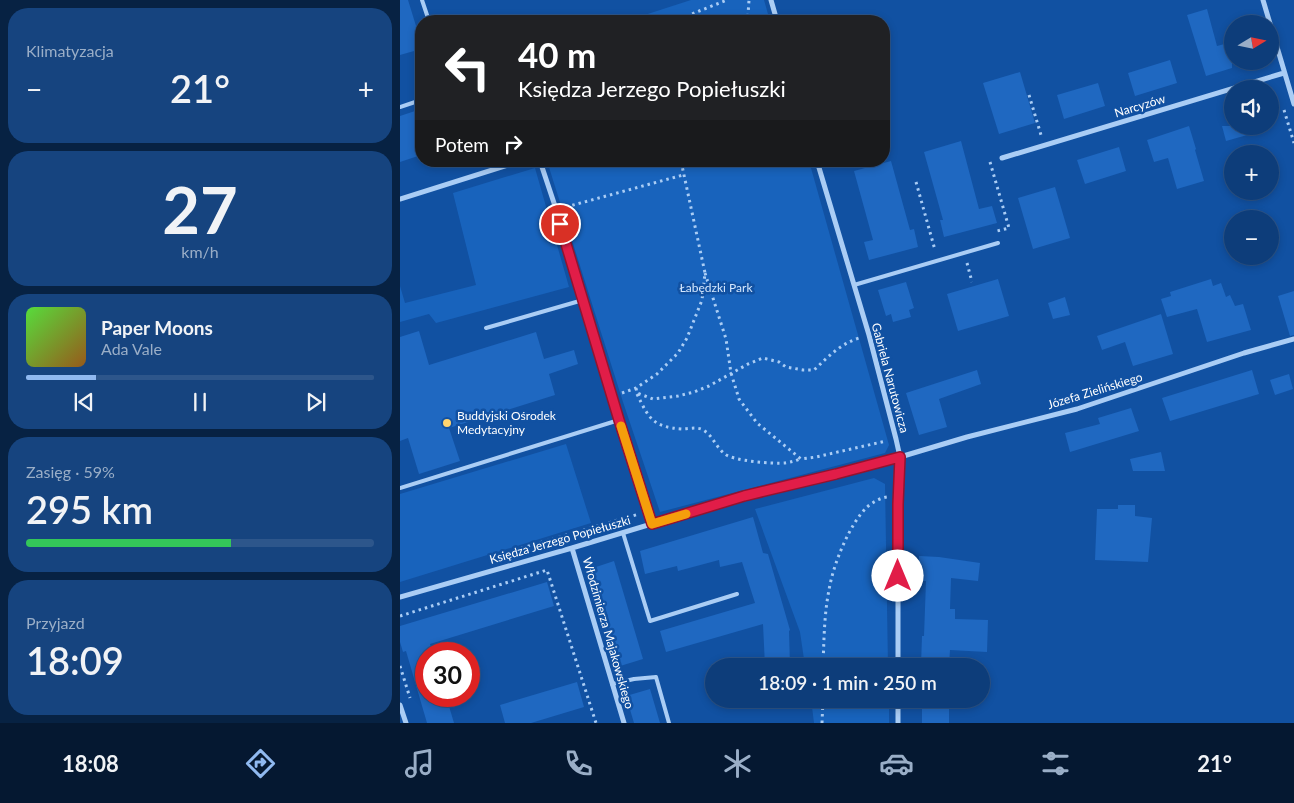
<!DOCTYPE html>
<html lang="pl">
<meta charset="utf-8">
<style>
body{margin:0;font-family:Lato,sans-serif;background:#16447f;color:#f1f3f6;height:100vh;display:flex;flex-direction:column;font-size:19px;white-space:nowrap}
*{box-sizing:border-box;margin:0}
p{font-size:16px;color:#9aaec7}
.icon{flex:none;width:28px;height:28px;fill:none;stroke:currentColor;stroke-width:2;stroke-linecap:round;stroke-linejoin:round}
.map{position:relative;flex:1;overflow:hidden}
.details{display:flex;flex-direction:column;gap:8px;padding:8px;background:#072243;width:400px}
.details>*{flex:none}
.banner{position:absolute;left:15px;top:15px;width:475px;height:152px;border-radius:20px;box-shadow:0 2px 8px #0003,0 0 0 1px #2d568b;background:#202124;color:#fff;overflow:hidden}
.needle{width:32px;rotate:80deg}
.fabs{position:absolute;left:824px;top:15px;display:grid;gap:10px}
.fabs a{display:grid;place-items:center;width:55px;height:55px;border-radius:50%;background:#0d3d7a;box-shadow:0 2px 8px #0003,0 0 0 1px #2d568b;font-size:25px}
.speed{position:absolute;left:15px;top:642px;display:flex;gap:10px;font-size:25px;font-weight:700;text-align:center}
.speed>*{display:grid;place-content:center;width:65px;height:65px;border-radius:50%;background:#0d3d7a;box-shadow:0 2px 8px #0003,0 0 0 1px #2d568b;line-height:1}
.speed .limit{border:8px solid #d22;background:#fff;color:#111}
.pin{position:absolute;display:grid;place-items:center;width:42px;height:42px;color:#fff;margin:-21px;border:2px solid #fff;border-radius:50%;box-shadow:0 1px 5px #0007}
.me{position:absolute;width:55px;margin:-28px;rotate:0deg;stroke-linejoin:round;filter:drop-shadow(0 0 4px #0008)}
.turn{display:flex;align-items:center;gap:18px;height:105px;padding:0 20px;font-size:22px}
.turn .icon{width:65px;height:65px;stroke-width:2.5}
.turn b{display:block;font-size:35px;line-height:42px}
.then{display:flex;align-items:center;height:48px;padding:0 20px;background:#0003;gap:10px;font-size:19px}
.big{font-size:38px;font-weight:600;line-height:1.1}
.details .tile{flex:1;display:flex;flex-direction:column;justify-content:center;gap:8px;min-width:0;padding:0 18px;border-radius:20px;background:#16447f}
.details .dial{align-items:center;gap:0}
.dial b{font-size:65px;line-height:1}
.song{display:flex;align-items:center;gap:15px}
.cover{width:60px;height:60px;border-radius:8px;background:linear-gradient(135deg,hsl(110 70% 55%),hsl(30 70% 35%))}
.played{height:5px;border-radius:2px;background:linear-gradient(90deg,#90b9f0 20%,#2d568b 20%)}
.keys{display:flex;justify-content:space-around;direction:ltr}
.heat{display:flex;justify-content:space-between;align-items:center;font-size:28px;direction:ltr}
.charge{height:8px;border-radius:4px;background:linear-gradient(90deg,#34c759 59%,#2d568b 0)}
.trip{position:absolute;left:305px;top:658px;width:285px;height:50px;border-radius:25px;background:#0d3d7a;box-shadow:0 2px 8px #0003,0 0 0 1px #2d568b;font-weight:600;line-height:50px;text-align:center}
.dock{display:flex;height:80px;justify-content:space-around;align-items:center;background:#051831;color:#9aaec7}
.dock .icon{width:35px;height:35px}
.dock .active{color:#90b9f0}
.dock b{font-size:22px;color:#f1f3f6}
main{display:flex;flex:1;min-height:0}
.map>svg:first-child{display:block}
.green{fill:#1863bc}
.building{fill:#1f68c1}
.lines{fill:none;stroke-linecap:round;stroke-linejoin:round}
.path{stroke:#aacdf5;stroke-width:3;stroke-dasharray:2.5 4;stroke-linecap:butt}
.lane{stroke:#aacdf5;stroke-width:4}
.street{stroke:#aacdf5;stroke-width:5}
.route-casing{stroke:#92132f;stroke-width:12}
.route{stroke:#e11d48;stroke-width:9}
.slow{stroke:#f59e0b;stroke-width:9}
.poi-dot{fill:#ffd46f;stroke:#1151a2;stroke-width:2}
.labels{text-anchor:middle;stroke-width:5;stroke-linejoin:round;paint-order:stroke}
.street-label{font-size:12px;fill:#fff;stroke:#1151a2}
.park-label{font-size:12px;fill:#d3e7fe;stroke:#1151a2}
.poi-label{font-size:12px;fill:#fff;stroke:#1151a2;text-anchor:start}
</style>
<main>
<section class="details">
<div class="tile"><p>Klimatyzacja</p>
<div class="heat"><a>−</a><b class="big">21°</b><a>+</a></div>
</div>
<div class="tile dial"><b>27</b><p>km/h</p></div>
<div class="tile">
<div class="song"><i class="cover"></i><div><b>Paper Moons</b><p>Ada Vale</p></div></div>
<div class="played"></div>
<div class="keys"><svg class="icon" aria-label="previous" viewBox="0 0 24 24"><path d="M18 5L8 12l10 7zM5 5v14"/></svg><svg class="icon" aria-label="pause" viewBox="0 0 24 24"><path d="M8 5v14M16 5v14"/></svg><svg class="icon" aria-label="next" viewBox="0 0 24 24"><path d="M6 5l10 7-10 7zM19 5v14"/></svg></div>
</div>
<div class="tile"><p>Zasięg · 59%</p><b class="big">295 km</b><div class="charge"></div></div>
<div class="tile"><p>Przyjazd</p><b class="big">18:09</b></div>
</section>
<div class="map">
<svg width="894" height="723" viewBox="0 0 894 723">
<rect width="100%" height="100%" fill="#1151a2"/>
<!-- green -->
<path class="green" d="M291 0H364L370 21H226Z
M147 161H409L489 445 485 453 260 512 223 402Z
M135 168 169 287 36 323 29 314 0 322V286L5 303 76 285 53 193Z
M166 444 191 523 0 582V494Z
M474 478 485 484 488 666H405L400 632 355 509Z
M411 699H489V723H414Z"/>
<!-- building -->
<path class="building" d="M0 0H8L21 42V49L0 55Z
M807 9 817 46 832 42V68L806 76 787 15Z
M770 60 777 83 735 96 728 73Z
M620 72 635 123 599 134 583 83Z
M698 83 705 106 664 119 657 95Z
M21 109V155L0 162V116Z
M789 126 796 149 795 150 804 181 777 189 768 158 754 162 747 140Z
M822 126H864L865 130 826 141Z
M561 141 579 209 592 206 597 223 544 237 540 220H543L524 152Z
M719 147 726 171 685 184 677 160Z
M491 161 510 230 514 229 518 247 469 260 464 242 473 240 454 171Z
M655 187 670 238 633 249 618 198Z
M598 279 609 316 558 331 547 294Z
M811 279 813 286 821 283 826 297 830 295 835 306 843 304 851 330 807 342 797 309 767 317 761 299 771 296 770 292Z
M506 282 514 308 509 310 511 317 493 322 491 314 486 316 478 290Z
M894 291V335L890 336 878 296Z
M665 297 670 315 653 319 648 303Z
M761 314 773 354 733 366 725 342 702 350 697 336Z
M19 331 29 365 136 332 144 359 174 350 178 364 149 374 155 395 49 428 60 461 19 474 8 438 0 441V337Z
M577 370 581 384 539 399 547 427 519 435 506 393Z
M852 370 859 394 770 421 762 398Z
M889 374 893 389 875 395 870 380Z
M731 408 739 431 670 452 665 433 700 424 698 418Z
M761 452 765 471H733L730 459Z
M718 505H735V516L752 518 748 562 695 560 697 509H718Z
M353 517 363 553 368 554 390 630 389 631 390 666H365L363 624 266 652 260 631 355 603 342 562 320 567 319 560 278 571 277 566 245 574 240 551Z
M519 556 539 557 580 563 578 581 551 578 550 609H555V619L588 620 587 652 550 650 549 666 521 665 522 636H524L526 581H518Z
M214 561 243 659 217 667 187 570Z
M147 582 154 606 30 644 33 654H26V696H46L54 723H27L6 651 3 652 0 642V626Z
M177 682 184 707 131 723H105L100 705Z
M250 689 260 723H234L226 696Z
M522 699H549V723H522Z"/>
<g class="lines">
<!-- path -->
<path class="path" d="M274 21 327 0
M343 21 348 15 349 0
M629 95 641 135
M884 110 894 143
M590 162 609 228 597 231
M516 182 535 250
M166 207 283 175
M567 263 572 282
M305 273 326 339 331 373 339 399 357 423 401 459 416 457 486 441
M236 388 237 393 253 399 278 396 294 392 309 386 348 364 363 358 379 362 386 367 403 370H414C428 357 440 344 459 338
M222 393 236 388 257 374 278 353 287 338 302 300 305 273 281 161
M237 394C249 419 253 427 282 429 288 429 295 427 301 429 313 434 315 447 325 454 333 461 374 464 385 463 391 462 395 461 400 459
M115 550 239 514
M0 616 147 570 196 723
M0 666 10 698
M423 666C424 641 424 615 429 590 433 565 449 525 467 507 473 502 480 498 487 497
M422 723 423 699"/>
<!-- lane -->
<path class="lane" d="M22 0 29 21
M0 107 21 100
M454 285 598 243
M86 328 183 300
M0 488 219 420
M223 533 250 621 337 594
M212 684 234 679 256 677 269 723"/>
<!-- street -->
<path class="street" d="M371 0 377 21
M863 0 894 104
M602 158 884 73
M140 161 156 209 219 420 253 524
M417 161 469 335 496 439 500 457 498 504V666
M0 199 121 161
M172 548 224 723
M0 597 172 548 344 496 436 474 500 457 567 437 677 409 844 353 894 339
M0 705 6 723
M498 723V699"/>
</g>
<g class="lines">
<!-- route casing -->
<g class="route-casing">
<path id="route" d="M160 224 219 420 252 524 344 496 436 474 500 457 498 504V576"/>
</g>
<!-- route -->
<use href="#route" class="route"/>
<!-- slow -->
<path class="slow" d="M221 426 252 524 286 514"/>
</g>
<!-- markers -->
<circle class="poi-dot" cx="47" cy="423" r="5"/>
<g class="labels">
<!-- street labels -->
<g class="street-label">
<text transform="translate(740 106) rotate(-17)" y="4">Narcyzów</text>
<text transform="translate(490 378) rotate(75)" y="4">Gabriela Narutowicza</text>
<text transform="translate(695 391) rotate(-17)" y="4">Józefa Zielińskiego</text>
<text transform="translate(160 540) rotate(-16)" y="4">Księdza Jerzego Popiełuszki</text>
<text transform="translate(208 633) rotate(74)" y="4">Włodzimierza Majakowskiego</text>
</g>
<!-- park labels -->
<g class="park-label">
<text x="316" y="292">Łabędzki Park</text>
</g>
<!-- poi labels -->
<g class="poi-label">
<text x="57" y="420">Buddyjski Ośrodek<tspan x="57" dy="14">Medytacyjny</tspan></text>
</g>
</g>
</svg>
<div class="fabs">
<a><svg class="needle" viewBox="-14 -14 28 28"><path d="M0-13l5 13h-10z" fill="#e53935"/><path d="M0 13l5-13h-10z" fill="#9aaec7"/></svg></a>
<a><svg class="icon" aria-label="sound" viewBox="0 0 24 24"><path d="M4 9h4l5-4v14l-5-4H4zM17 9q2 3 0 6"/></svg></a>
<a>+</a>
<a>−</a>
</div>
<div class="speed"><div class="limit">30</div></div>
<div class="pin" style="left:160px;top:224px;background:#d93025"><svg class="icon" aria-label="arrive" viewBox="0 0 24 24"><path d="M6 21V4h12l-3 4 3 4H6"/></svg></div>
<svg class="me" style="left:498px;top:576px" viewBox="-20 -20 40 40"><circle r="19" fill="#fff"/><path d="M0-13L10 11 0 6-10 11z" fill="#e11d48"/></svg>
<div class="trip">18:09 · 1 min · 250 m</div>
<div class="banner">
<div class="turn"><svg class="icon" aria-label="left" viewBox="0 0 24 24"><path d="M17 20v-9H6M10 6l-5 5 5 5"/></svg><div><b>40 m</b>Księdza Jerzego Popiełuszki</div></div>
<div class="then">Potem<svg class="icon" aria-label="right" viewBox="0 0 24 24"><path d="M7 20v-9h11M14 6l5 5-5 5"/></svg></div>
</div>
</div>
</main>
<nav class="dock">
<b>18:08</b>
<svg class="icon active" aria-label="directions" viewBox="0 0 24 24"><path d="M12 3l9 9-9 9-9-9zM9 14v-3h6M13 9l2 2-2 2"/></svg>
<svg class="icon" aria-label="music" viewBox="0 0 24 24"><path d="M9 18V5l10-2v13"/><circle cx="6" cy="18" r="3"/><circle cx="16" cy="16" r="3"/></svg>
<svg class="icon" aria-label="phone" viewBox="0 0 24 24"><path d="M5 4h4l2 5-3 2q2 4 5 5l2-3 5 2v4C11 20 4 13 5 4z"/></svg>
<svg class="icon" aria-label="climate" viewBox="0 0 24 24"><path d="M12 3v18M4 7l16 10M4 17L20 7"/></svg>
<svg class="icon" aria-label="car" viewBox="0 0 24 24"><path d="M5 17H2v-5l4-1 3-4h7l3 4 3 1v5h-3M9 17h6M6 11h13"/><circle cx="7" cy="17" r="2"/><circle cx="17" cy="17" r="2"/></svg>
<svg class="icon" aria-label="filters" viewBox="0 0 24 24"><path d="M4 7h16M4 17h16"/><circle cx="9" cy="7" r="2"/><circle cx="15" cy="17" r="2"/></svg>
<b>21°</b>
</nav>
